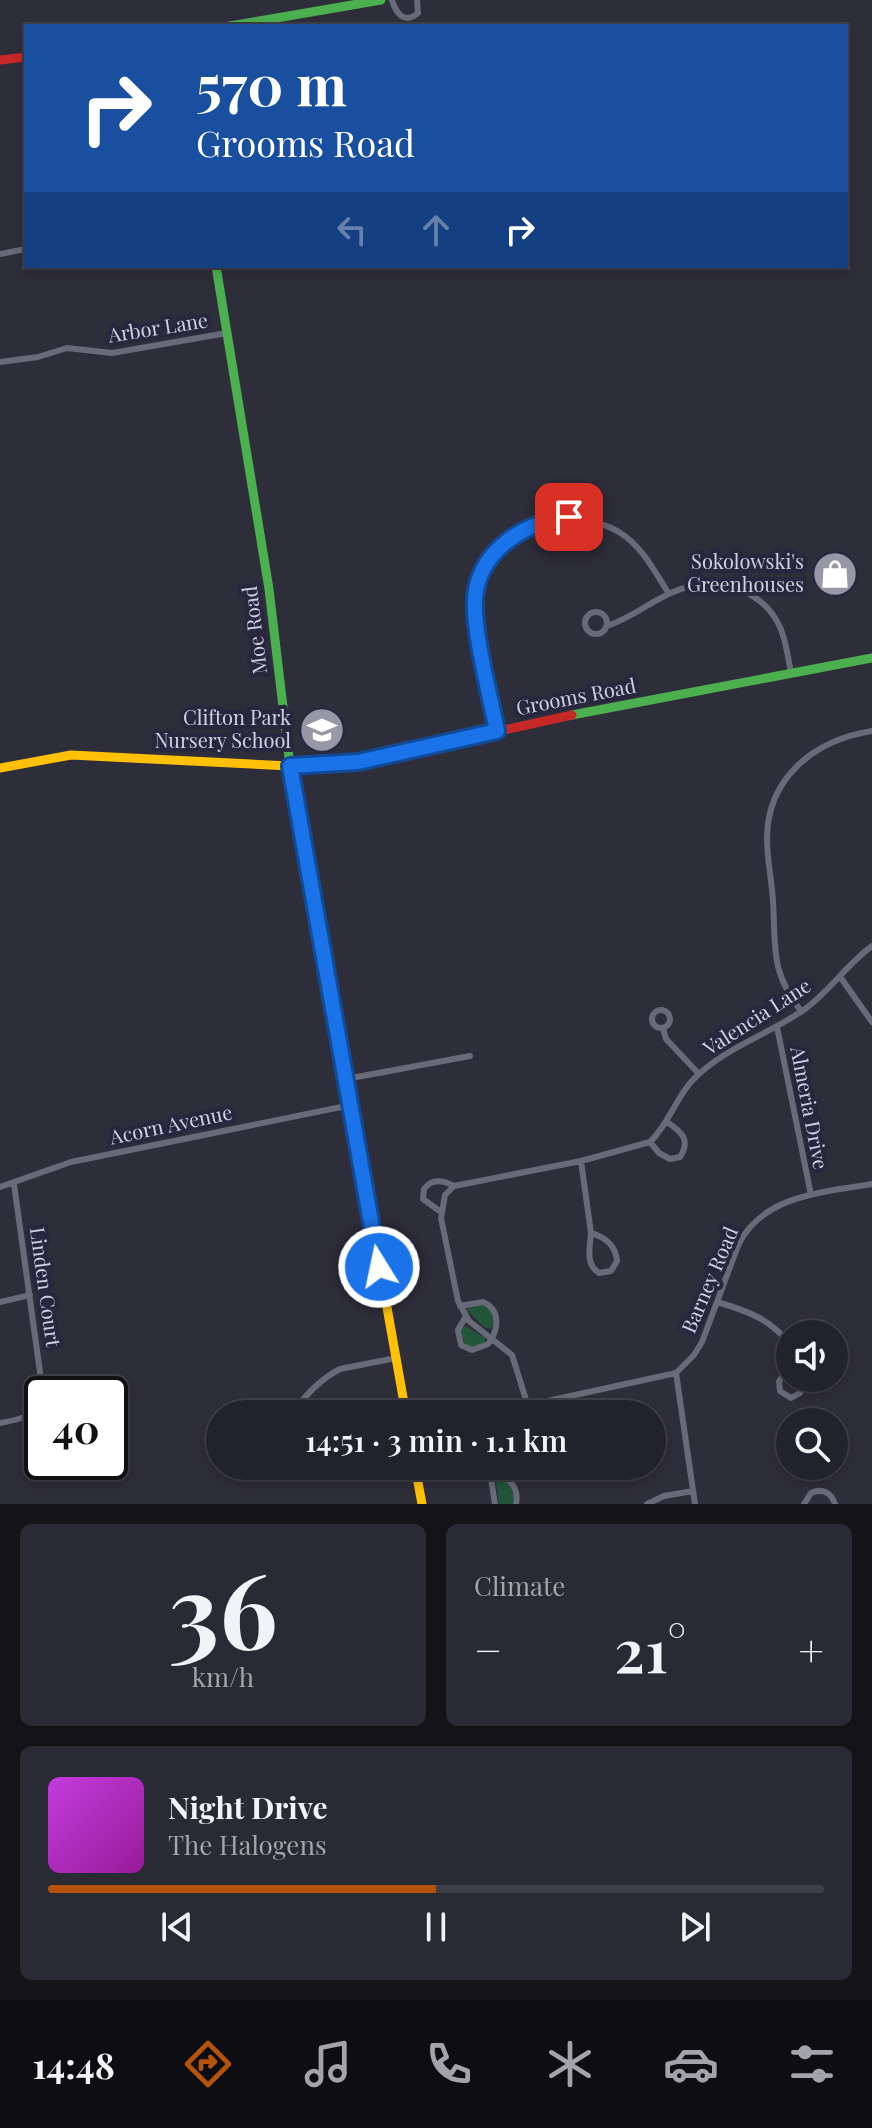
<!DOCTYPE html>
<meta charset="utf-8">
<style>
body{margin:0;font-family:"Playfair Display",serif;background:#2a2a34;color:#f1f3f6;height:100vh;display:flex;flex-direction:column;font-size:30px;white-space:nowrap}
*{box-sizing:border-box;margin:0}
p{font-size:26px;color:#a2a4a9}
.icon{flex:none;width:44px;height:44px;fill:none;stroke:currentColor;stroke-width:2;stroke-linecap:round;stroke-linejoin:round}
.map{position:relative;height:1504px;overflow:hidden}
.side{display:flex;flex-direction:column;gap:20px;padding:20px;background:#131318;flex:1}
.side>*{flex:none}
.hud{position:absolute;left:24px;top:24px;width:824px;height:244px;border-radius:0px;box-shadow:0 4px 12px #0003,0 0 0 2px #3f3f48;background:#1a4fa0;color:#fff;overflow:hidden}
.tools{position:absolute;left:776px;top:1320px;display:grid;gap:16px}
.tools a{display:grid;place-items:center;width:72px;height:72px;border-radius:50%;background:#22222c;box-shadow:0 4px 12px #0003,0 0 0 2px #3f3f48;font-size:40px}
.speed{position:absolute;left:24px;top:1376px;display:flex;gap:16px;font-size:40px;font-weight:700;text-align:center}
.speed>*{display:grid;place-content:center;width:104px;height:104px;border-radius:50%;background:#22222c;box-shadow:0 4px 12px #0003,0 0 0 2px #3f3f48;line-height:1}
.speed .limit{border:4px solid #111;border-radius:12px;background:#fff;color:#111}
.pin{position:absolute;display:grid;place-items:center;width:68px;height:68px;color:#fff;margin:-34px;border-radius:16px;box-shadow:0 4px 12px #0006}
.me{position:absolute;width:88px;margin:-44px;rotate:350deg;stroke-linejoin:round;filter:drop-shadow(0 0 6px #0008)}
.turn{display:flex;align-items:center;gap:28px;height:168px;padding:0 40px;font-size:36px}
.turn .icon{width:104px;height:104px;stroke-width:2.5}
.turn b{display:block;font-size:56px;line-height:68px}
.lanes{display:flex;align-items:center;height:76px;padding:0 40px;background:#0003;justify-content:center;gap:40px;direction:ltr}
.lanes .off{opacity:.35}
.big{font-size:60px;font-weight:600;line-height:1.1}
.side .widget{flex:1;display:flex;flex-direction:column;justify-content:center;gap:12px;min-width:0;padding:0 28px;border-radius:12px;background:#2a2a34}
.side .dial{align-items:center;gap:0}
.dial b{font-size:104px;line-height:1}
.song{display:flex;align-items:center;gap:24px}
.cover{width:96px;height:96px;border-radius:12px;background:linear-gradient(135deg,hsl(290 70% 55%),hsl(300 70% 35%))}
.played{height:8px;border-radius:4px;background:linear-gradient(90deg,#b45309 50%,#3f3f48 50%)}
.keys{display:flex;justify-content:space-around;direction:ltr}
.heat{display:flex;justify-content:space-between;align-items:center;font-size:44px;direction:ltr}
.side .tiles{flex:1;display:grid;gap:20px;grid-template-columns:1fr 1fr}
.widget:last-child{grid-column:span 2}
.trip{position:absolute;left:206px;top:1400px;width:460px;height:80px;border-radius:40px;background:#22222c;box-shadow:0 4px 12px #0003,0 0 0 2px #3f3f48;font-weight:600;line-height:80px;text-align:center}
.dock{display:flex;height:128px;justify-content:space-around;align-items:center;background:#0e0e12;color:#a2a4a9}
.dock .icon{width:56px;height:56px}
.dock .active{color:#b45309}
.dock b{font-size:36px;color:#f1f3f6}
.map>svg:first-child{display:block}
.green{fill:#22553a}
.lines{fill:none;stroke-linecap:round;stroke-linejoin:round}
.street{stroke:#676a77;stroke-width:6}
.fast{stroke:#4caf50;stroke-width:9}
.slow{stroke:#ffc107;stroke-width:9}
.jam{stroke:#c62828;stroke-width:9}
.route-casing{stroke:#114b97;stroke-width:20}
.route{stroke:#1a73e8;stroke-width:14}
.labels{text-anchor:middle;stroke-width:8;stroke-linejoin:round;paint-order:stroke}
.street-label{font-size:20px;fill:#d0d0e0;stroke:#292740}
.poi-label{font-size:20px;fill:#d0d0e0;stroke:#292740;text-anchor:end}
</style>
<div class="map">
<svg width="872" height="1504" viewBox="0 0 872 1504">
<rect width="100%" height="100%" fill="#2e2d3a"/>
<!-- green -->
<path class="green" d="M478 1305C492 1306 494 1314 493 1326L489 1329 483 1326 466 1309Z
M465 1326 486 1338 483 1345 468 1347 464 1342 461 1330Z
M495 1475C507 1478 516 1491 513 1504H499Z"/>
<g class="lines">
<!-- street -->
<path class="street" d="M392 0C396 13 404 25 418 13L417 0
M0 254 26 249
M0 362 38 357 67 348 112 353 227 333
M585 623a11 11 0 1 1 22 0a11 11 0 1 1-22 0Z
M607 626C631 618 650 602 673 592 711 576 759 585 779 625 786 639 788 658 791 673
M497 731C490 694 467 615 478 581 496 522 570 504 619 532 642 546 655 572 669 594
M841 978 872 1022
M652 1019a9 9 0 1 1 18 0a9 9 0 1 1-18 0Z
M801 1011C770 971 776 949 773 901 772 881 767 860 767 839 767 778 814 740 872 731
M777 1027 811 1195
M663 1028 666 1039 699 1074
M346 1079 470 1056
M650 1142C668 1125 675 1100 691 1082 719 1050 770 1034 805 1009 830 991 847 964 872 946
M581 1161 591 1233
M14 1184 43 1394
M454 1186 445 1195 441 1218 458 1301 469 1321 512 1355 528 1406
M0 1187 71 1162 351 1105
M441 1212 423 1199 424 1189C432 1178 443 1180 454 1186L581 1161 650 1142 659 1153 670 1159 680 1157C691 1140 682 1132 667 1122
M591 1233C605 1237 616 1246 617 1261L611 1271 599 1273C585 1264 590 1247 591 1233Z
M0 1302 30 1295
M717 1302C745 1310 774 1320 790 1346
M460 1306 483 1302C501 1310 499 1330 488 1344L472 1350 461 1345 458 1330 466 1316
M676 1373 695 1504
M790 1373 783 1376 779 1381 780 1391 791 1398 800 1393 803 1387 800 1378
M292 1414C305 1395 319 1380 340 1369L396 1358
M419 1414 432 1412 460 1414
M488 1414 676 1373 694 1355 702 1342 739 1243C766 1194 822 1193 872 1184
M0 1423C18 1420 33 1417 42 1401
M244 1466 254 1474 261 1472 265 1466
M489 1466 495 1504
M491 1466C505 1478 520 1484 516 1504
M647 1504 664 1496 693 1491
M804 1504 811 1493C822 1488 831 1492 835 1504"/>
<!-- fast -->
<path class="fast" d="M230 26 381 0
M216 266 269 589 290 766 337 1027
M572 715 872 658"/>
<!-- slow -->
<path class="slow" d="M0 768 71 755 290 766 333 763
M337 1027 406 1414
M415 1466 422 1504"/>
<!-- jam -->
<path class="jam" d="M0 60 26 57
M333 763 358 762 572 715"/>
</g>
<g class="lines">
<!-- route casing -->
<g class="route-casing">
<path id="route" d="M379 1267 290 766 358 762 497 731C490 695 473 633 475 598 479 550 525 522 569 517"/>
</g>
<!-- route -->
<use href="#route" class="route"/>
</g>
<!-- icons -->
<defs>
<g id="shop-disc" transform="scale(2.3)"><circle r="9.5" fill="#9797a6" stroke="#292740"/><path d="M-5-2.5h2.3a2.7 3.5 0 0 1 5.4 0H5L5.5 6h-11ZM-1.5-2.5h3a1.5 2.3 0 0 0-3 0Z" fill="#fff"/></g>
<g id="school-disc" transform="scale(2.3)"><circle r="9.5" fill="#9797a6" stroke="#292740"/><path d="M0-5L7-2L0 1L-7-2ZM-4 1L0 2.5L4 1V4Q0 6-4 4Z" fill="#fff"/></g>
</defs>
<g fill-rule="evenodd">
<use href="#shop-disc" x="835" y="574"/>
<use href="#school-disc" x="322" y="730"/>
</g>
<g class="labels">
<!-- street labels -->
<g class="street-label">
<text transform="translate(158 328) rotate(-9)" y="7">Arbor Lane</text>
<text transform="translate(255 630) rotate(-97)" y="7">Moe Road</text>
<text transform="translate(576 697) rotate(-11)" y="7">Grooms Road</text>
<text transform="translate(757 1017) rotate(-33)" y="7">Valencia Lane</text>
<text transform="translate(809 1108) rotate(79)" y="7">Almeria Drive</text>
<text transform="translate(171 1125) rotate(-12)" y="7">Acorn Avenue</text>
<text transform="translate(710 1280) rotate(-67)" y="7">Barney Road</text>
<text transform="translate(45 1287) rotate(82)" y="7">Linden Court</text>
</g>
<!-- poi labels -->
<g class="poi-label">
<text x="804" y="569">Sokolowski's<tspan x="804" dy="23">Greenhouses</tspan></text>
<text x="291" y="725">Clifton Park<tspan x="291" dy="23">Nursery School</tspan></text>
</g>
</g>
</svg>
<div class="tools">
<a><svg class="icon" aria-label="sound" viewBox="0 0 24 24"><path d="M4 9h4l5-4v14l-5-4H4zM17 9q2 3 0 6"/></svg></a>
<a><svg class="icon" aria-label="search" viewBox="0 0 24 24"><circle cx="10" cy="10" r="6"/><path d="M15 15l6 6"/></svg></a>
</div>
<div class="speed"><div class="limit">40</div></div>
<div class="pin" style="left:569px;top:517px;background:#d93025"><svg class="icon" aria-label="arrive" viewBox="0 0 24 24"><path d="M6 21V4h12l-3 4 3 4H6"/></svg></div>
<svg class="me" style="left:379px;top:1267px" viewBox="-20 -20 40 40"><circle r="17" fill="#1a73e8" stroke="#fff" stroke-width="3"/><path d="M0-11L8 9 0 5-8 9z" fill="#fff"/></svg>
<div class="trip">14:51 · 3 min · 1.1 km</div>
<div class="hud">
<div class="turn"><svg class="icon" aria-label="right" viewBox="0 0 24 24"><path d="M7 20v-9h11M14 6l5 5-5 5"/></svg><div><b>570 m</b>Grooms Road</div></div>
<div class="lanes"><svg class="icon off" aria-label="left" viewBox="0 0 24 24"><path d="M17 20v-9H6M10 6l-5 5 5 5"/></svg><svg class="icon off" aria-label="ahead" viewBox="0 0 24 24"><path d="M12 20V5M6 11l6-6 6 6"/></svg><svg class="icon" aria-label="right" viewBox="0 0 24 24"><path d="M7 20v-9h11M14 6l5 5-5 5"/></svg></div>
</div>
</div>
<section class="side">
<div class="tiles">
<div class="widget dial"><b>36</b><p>km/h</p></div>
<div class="widget"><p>Climate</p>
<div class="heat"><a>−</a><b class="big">21°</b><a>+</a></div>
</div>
<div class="widget">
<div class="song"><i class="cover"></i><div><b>Night Drive</b><p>The Halogens</p></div></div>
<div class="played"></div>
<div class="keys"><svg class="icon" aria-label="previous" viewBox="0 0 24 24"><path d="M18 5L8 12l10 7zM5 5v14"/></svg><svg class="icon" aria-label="pause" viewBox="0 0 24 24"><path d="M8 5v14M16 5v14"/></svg><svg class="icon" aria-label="next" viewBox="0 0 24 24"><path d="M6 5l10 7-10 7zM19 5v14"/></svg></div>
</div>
</div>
</section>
<nav class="dock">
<b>14:48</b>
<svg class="icon active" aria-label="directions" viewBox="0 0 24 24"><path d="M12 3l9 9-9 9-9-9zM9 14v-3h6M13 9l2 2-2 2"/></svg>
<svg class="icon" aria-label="music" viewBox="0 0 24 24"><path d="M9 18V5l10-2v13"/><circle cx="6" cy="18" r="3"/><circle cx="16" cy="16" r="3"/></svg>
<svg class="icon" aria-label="phone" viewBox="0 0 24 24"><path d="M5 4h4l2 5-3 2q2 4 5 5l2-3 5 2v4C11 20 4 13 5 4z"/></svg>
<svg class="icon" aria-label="climate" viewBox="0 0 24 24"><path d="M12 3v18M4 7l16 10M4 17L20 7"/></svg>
<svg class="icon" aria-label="car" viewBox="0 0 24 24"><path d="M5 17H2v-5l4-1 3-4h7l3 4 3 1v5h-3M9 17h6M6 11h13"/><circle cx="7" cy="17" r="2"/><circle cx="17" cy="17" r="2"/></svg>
<svg class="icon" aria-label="filters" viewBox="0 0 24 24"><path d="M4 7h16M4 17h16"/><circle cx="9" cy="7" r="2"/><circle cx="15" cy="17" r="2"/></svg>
</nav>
